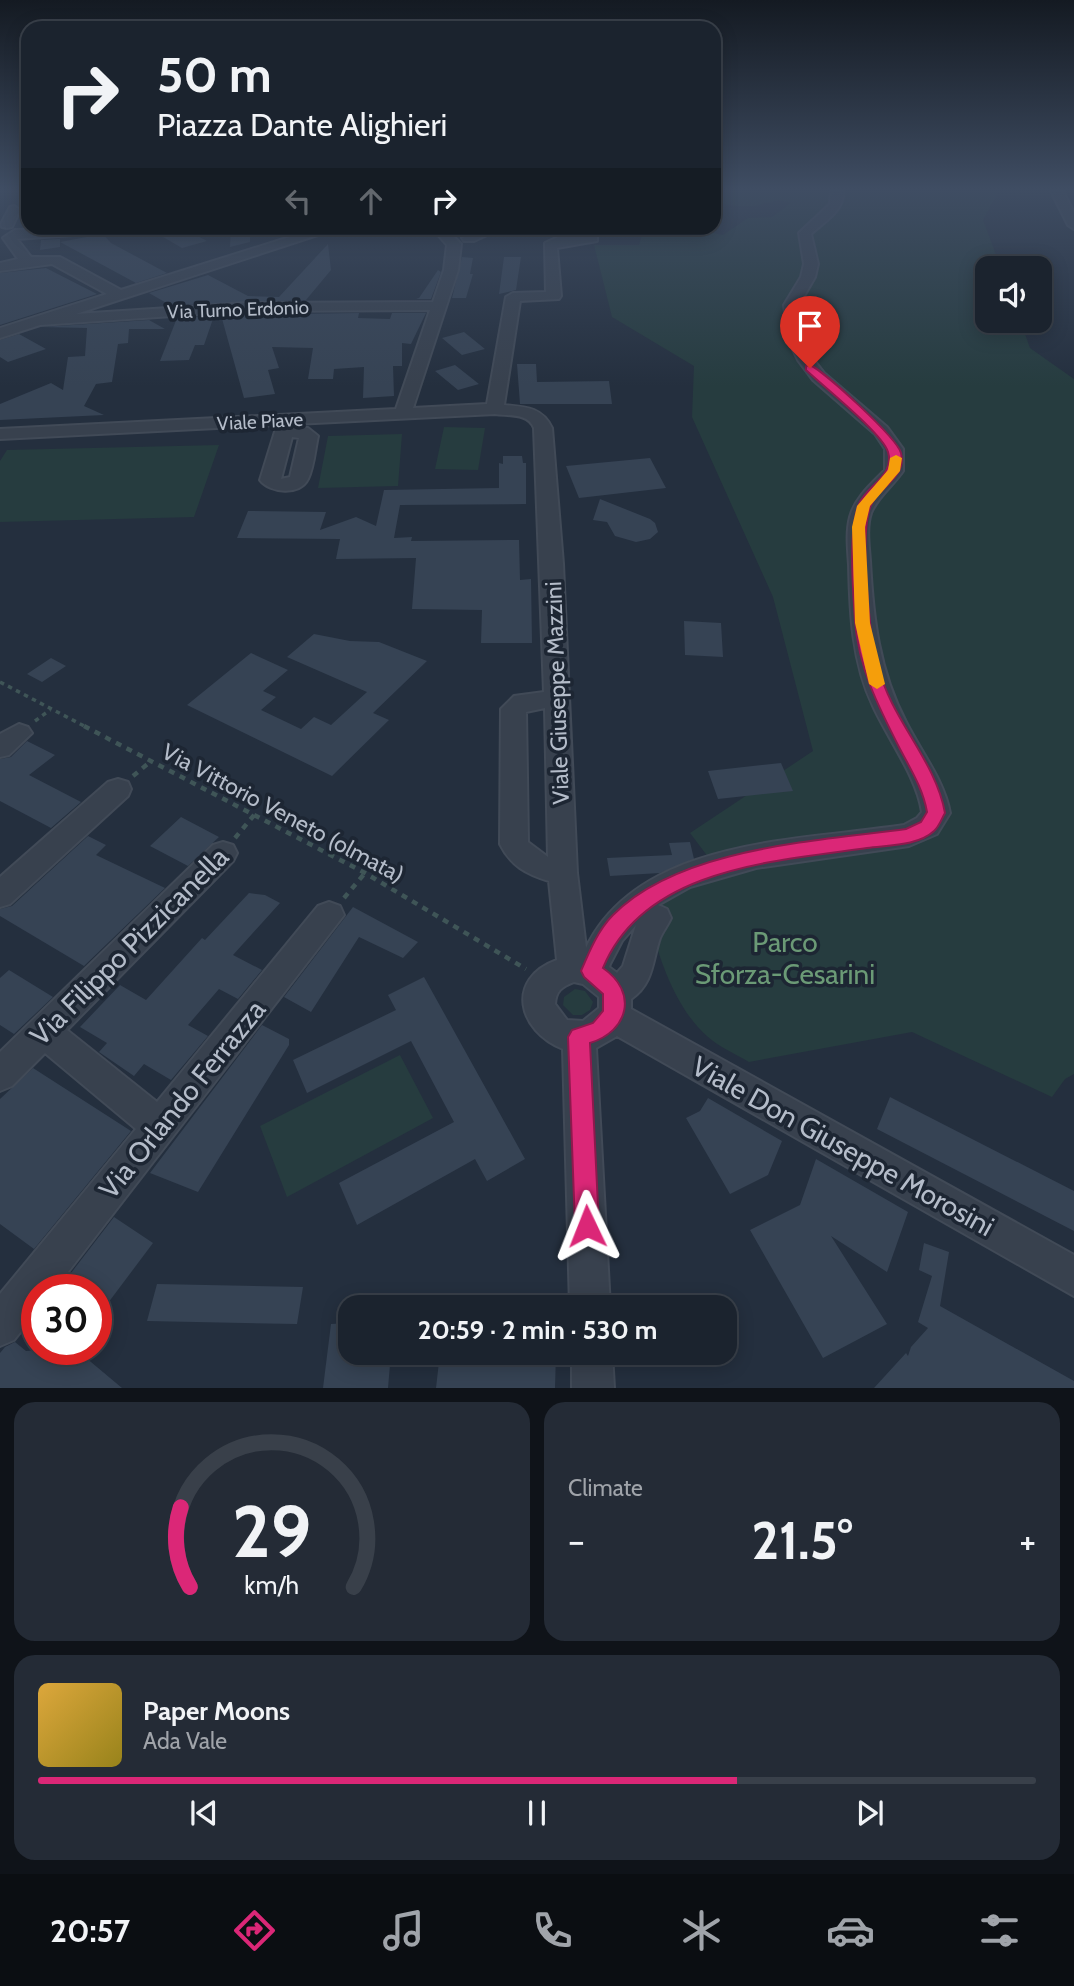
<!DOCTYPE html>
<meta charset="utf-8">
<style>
body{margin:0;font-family:Cabin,sans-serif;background:#242b36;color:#f1f3f6;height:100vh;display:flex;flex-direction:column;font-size:26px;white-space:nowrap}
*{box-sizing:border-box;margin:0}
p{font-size:23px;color:#a0a4aa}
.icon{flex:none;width:38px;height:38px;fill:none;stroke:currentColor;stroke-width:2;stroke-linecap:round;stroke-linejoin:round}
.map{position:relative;height:1388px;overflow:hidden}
.panel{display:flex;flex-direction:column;gap:14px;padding:14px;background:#0f1319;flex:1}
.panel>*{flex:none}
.banner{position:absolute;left:21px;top:21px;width:700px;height:214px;border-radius:21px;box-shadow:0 4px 18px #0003,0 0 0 2px #39404a;background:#1b232e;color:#f1f3f6;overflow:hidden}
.controls{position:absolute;left:975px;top:256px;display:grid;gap:14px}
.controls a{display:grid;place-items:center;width:77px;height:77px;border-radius:14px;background:#1b232e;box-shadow:0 4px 18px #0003,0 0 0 2px #39404a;font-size:35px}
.speed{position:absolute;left:21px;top:1274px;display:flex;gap:14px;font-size:35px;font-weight:700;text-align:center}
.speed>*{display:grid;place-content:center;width:91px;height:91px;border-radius:50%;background:#1b232e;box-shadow:0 4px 18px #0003,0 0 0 2px #39404a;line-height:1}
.speed .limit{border:10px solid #d22;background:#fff;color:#111}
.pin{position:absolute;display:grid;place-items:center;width:60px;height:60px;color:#fff;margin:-72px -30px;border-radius:50% 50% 50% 0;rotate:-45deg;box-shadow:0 0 7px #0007}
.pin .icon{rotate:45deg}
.me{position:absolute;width:77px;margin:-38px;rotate:358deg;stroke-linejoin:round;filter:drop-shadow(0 0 5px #0008)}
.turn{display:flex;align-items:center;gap:24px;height:147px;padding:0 21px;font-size:32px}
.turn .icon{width:91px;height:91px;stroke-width:2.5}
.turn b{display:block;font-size:49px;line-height:60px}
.lanes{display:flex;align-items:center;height:66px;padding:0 21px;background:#0003;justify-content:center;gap:35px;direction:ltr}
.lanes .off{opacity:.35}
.big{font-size:52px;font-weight:700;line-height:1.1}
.panel .card{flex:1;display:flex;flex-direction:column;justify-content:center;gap:10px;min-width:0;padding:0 24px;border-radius:21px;background:#242b36}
.panel .dial{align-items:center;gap:0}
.dial svg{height:182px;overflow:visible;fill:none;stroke:#39404a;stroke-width:7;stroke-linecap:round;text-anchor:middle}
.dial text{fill:#f1f3f6;stroke:none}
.song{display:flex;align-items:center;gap:21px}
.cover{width:84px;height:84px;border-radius:10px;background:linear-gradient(135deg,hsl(40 70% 55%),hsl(50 70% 35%))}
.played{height:7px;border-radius:4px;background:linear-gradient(90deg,#db2777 70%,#39404a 70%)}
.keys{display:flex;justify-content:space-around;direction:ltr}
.heat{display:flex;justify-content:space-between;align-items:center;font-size:38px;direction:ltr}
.panel .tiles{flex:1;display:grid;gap:14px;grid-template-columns:1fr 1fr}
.card:last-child{grid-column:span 2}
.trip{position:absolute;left:338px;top:1295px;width:399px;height:70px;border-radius:21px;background:#1b232e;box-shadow:0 4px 18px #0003,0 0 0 2px #39404a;font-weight:700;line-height:70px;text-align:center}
.tabs{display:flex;height:112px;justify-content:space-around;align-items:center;background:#0b0e12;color:#a0a4aa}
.tabs .icon{width:49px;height:49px}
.tabs .active{color:#db2777}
.tabs b{font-size:32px;color:#f1f3f6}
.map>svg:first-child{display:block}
.green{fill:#263c3f}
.building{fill:#364354}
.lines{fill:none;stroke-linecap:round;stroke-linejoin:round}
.minor-casing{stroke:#414a57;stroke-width:4}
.path-far1{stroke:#3f5557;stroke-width:3.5;stroke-dasharray:4.5 4.5;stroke-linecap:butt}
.path{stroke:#3f5557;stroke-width:4.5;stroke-dasharray:6 6;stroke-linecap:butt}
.minor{fill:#38414e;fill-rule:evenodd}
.route{fill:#db2777;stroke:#8e194d;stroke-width:2}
.slow{fill:#f59e0b}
.labels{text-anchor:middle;stroke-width:7;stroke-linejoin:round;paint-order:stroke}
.far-street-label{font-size:19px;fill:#b4bcc9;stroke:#1d2633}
.street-label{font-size:23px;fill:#b4bcc9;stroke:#1d2633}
.near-park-label{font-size:28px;fill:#6b9a76;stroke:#1d2633}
.near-street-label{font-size:28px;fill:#b4bcc9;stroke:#1d2633}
</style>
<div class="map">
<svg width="1074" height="1388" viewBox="0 0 1074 1388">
<rect width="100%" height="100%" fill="#242f3e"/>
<!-- green -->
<path class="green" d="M714 191H999L983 220 1001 268H987V320H1020L1030 348 1074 379V1074L1065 1079 1052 1097 912 1032 749 1062C736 1054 719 1047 708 1037 675 1009 656 952 648 912L668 897 721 874 690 833 813 751 773 597 692 417 694 366 612 317 594 245H639L644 228H703L704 231 723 235 748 218 772 217 791 203C777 198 772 202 759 205 743 208 729 206 714 201Z
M444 427 485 428 478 470 435 469Z
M402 434 398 486 318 488 328 436Z
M219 445 194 517 0 522V461L7 450Z
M575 989 585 991 593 1002 590 1010 582 1015H573L563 1005 564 997Z
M400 1055 433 1118 287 1197 260 1126Z"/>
<!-- building -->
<path class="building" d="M231 228H250V242L230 247Z
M188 231 207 241 182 248 163 237Z
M103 234 111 243 167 273 136 283 60 242V247L40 250 41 240 60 239V242Z
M328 244 331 270 306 300 170 305 149 293 208 275 248 296 279 297Z
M462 257 473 258 470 274H473L466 298H452Z
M504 257H521L516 290 499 294Z
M46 268 97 294 0 325V273Z
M438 270 441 272 431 299H416L419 298Z
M359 313 358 318 390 319 392 313H426L411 344 402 343V366H393L394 396 363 398 364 367 334 369 333 379H308L313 348 272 347 279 368 268 370 275 394 244 398 221 315Z
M214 316 204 345H195L189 360 160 361 177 318Z
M149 320 165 329H129L128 343 118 344 112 382 96 384 84 406 104 415 0 420V404L51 383 63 390 68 357 85 356 87 328 42 327Z
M464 332 485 349 462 355 442 338Z
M19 334 46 349 8 362 0 357V340Z
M517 364H536L537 382 609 381 612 404H520Z
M455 365 479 384 458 390 435 371Z
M503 456H522L523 463H526V504L400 505 394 538 412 537 411 541 519 540 520 580 531 579 532 643H481L482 610 412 609 416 558 336 559 340 539 237 538 248 511 326 512 320 530 356 517 376 526 384 490 499 488V463L503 464Z
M650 458 666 488 579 498 566 466Z
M600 499 650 519 655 523 658 532 650 539 636 542 615 536 607 522 593 520Z
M684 621 721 623 723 657 685 655Z
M314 634 350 641 379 642 427 661 373 713 389 720 332 776 187 705 251 653 288 670 263 691 276 697 261 710 301 729 314 717 331 725 367 692 287 657Z
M51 658 66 666 42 682 27 674Z
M27 741 55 755 29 775 81 802 51 828 0 801V759L11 757Z
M781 763 793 791 718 799 708 771Z
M181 817 219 837 188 866 150 846Z
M88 836 106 845 96 855 165 888 84 966 0 916V909L12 906Z
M690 842 694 859 660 873 610 876 607 858 672 855 669 843Z
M249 893 265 895 280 903 233 955 262 970 238 999 219 989 188 1025 208 1036 171 1080 144 1064 134 1076 99 1052 107 1043 80 1027 120 985 146 1000 202 938 205 940Z
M353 907 418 942 403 958 359 937 311 1012 284 997Z
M9 970 53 997 14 1034 0 1025V978Z
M424 977 525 1159 487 1181 475 1159 357 1225 339 1183 454 1122 411 1041 307 1093 293 1060 396 1010 388 995Z
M262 1025 289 1039V1045L198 1192 150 1173Z
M33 1068 131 1131 34 1249 0 1224V1099Z
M890 1097 1074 1191V1231L877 1129Z
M708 1098 782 1141 768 1175 730 1194 686 1118 700 1111Z
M816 1159 908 1212 887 1272 831 1236 887 1324 823 1358 750 1230 800 1205Z
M114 1217 153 1243 96 1319V1290H58Z
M924 1243 949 1252 940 1306 1074 1381V1388H874L906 1353 908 1356 911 1347 928 1328 918 1322 932 1276 919 1270Z
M157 1284 303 1287 297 1324 147 1321Z
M350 1323V1353H391L388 1388H323L331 1324Z
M15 1342 26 1351 57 1349 77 1366 85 1357 122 1388H0V1353L5 1347Z
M440 1353H556L555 1388H436Z"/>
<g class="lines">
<!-- minor casing -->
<g class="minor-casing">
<path id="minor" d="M831 191H843C845 210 824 222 811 234L818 264 815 277 799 305 804 339 813 359 824 373 887 427 903 449V471C893 486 878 496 871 513 866 528 869 546 870 561 873 618 879 671 906 722 921 752 944 780 950 813L937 834 909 846 756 868 690 887 658 905 667 909 671 918C668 925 663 931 660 938 652 961 654 983 631 999V1009L1074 1255V1296L617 1036 596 1048 610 1307H570L563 1049C518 1031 505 979 557 960L549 881C526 874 511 866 500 844L501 709 514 696 544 692 534 428C528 413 509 416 495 414L295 424V427L308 428 318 436C315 449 314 467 308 479 300 496 270 493 260 480L277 425 0 439V429L396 409 430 310 246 311 40 325 0 338V328L107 294 52 264 0 271V263L18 259 3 238 15 230 91 228V233L86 234 17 239 31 257H60L121 290 293 236 269 231 268 228C281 228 292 230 304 231 314 232 327 227 339 228L76 314 246 303 433 302 444 270 447 245 432 228H445L461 244 458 270 413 408 487 404 506 297 513 293 546 292 545 243 558 237 597 235V241L557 248 561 296 559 299 520 301 504 405C525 407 542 407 552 428L563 564 577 873 586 948C639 838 800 841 904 825L917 818 922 812C917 777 888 739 873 706 852 662 850 612 849 565 848 549 846 532 850 517 855 498 871 484 885 470V449L875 434 813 380 798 360 788 339 784 305 801 277 804 264 799 233 830 204ZM292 437 299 438 290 477 281 479ZM545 708 548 857 528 842 526 712ZM636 925 623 966 617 973 609 967 610 964 622 941ZM574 982 583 984 599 997V1008L583 1021 567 1020 555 1004C556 991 561 987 574 982Z
M1051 191H1063L1074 213V229L1068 225Z
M14 206 20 210 12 227 7 228 2 227 1 224 10 207Z
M485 228H502L474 241H464L462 238Z
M19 724 28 727 32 733 9 755 0 757V734Z
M118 779 128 782 131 789 128 796 10 904 0 907V877L108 782Z
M223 842 233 845 237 853 233 861 67 1030 157 1102 318 906 329 902 340 906 344 915 54 1290H37V1311L14 1340 0 1346V1294L136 1129 45 1053 12 1086 0 1091V1052L213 845Z
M572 1353H612L614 1388H572Z"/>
</g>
<!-- path-far1 -->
<path class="path-far1" d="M0 682 88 728
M35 721 50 710"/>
<!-- path -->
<path class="path" d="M84 726 365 873 526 969
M133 776 150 762
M235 838 255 814
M344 898 365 873"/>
<!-- minor -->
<use href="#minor" class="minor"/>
</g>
<!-- sky -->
<linearGradient id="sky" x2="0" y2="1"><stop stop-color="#141a22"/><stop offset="0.49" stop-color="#3f4d63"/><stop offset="1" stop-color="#3f4d63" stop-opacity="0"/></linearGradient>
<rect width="1074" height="386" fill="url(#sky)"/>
<!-- route -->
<path class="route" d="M810 365C824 371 897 438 901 453 907 477 880 486 871 505 861 527 867 595 870 622 872 649 880 679 892 703 910 739 938 773 945 813 942 818 939 827 934 831 918 846 888 845 867 848 775 861 644 868 603 968 638 992 629 1031 590 1043L599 1226 596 1235 587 1239 578 1235 575 1226 568 1037 572 1030 593 1023 603 1011V994L584 977 581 971C589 952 598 930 613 915 679 848 816 841 906 829L921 822 927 812C923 789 911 770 900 749 879 708 858 667 855 620 853 591 848 530 859 504 867 485 895 476 888 452 883 434 823 386 806 370V366Z"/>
<!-- slow -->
<path class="slow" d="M896 455 902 458 900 471 870 506 865 527 870 623 885 684 877 689 869 684 855 623 852 527 857 506 888 470 890 458Z"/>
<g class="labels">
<!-- far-street labels -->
<g class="far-street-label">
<text transform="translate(238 309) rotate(-2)" y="7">Via Turno Erdonio</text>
<text transform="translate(260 421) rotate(-3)" y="7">Viale Piave</text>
</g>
<!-- street labels -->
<g class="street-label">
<text transform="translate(557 693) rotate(-92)" y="8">Viale Giuseppe Mazzini</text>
<text transform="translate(283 813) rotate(28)" y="8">Via Vittorio Veneto (olmata)</text>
</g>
<!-- near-park labels -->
<g class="near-park-label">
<text x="785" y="952">Parco<tspan x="785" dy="32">Sforza-Cesarini</tspan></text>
</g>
<!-- near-street labels -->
<g class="near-street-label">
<text transform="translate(129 946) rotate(-45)" y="10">Via Filippo Pizzicanella</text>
<text transform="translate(182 1099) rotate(-51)" y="10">Via Orlando Ferrazza</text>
<text transform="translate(843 1146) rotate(29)" y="10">Viale Don Giuseppe Morosini</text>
</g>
</g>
</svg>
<div class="controls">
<a><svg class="icon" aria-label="sound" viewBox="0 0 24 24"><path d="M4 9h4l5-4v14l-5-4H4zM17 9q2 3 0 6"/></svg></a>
</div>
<div class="speed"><div class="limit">30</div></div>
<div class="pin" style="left:810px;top:368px;background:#d93025"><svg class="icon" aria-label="arrive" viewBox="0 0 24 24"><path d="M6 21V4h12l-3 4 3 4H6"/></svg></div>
<svg class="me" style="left:587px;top:1226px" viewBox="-20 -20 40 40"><path d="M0-17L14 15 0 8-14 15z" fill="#db2777" stroke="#fff" stroke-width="4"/></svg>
<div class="trip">20:59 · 2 min · 530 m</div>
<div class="banner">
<div class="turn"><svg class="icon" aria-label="right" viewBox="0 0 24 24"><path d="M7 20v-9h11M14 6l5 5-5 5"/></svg><div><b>50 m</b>Piazza Dante Alighieri</div></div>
<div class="lanes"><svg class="icon off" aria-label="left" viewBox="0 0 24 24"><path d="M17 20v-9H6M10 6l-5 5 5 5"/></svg><svg class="icon off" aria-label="ahead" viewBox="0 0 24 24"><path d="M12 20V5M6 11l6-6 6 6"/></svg><svg class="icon" aria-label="right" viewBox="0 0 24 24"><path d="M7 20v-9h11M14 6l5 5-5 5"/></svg></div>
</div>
</div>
<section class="panel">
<div class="tiles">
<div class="card dial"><svg viewBox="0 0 100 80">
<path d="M14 69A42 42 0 1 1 86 69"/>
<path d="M14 69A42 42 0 0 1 10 34" stroke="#db2777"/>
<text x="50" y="56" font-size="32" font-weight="700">29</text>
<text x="50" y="72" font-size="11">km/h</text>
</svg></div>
<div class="card"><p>Climate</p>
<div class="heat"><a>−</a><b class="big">21.5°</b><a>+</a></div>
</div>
<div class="card">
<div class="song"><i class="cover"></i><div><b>Paper Moons</b><p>Ada Vale</p></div></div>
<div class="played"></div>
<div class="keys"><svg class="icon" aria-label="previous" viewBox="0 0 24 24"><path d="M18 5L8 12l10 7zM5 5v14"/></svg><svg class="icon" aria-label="pause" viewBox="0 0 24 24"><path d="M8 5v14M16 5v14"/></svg><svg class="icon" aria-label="next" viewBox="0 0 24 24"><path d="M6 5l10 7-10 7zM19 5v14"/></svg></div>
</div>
</div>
</section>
<nav class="tabs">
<b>20:57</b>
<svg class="icon active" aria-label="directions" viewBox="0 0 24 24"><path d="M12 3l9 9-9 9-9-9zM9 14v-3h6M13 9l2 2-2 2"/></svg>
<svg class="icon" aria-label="music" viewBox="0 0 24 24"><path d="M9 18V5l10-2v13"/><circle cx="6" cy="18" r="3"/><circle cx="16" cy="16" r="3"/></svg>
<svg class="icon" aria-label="phone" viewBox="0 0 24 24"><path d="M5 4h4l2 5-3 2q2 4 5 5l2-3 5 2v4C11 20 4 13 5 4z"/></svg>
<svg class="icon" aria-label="climate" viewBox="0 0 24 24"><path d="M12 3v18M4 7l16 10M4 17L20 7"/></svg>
<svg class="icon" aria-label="car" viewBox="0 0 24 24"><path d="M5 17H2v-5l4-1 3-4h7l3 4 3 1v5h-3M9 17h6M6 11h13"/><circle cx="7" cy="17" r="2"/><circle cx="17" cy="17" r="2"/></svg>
<svg class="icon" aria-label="filters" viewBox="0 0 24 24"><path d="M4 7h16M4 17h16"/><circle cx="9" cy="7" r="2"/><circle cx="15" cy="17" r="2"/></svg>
</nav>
